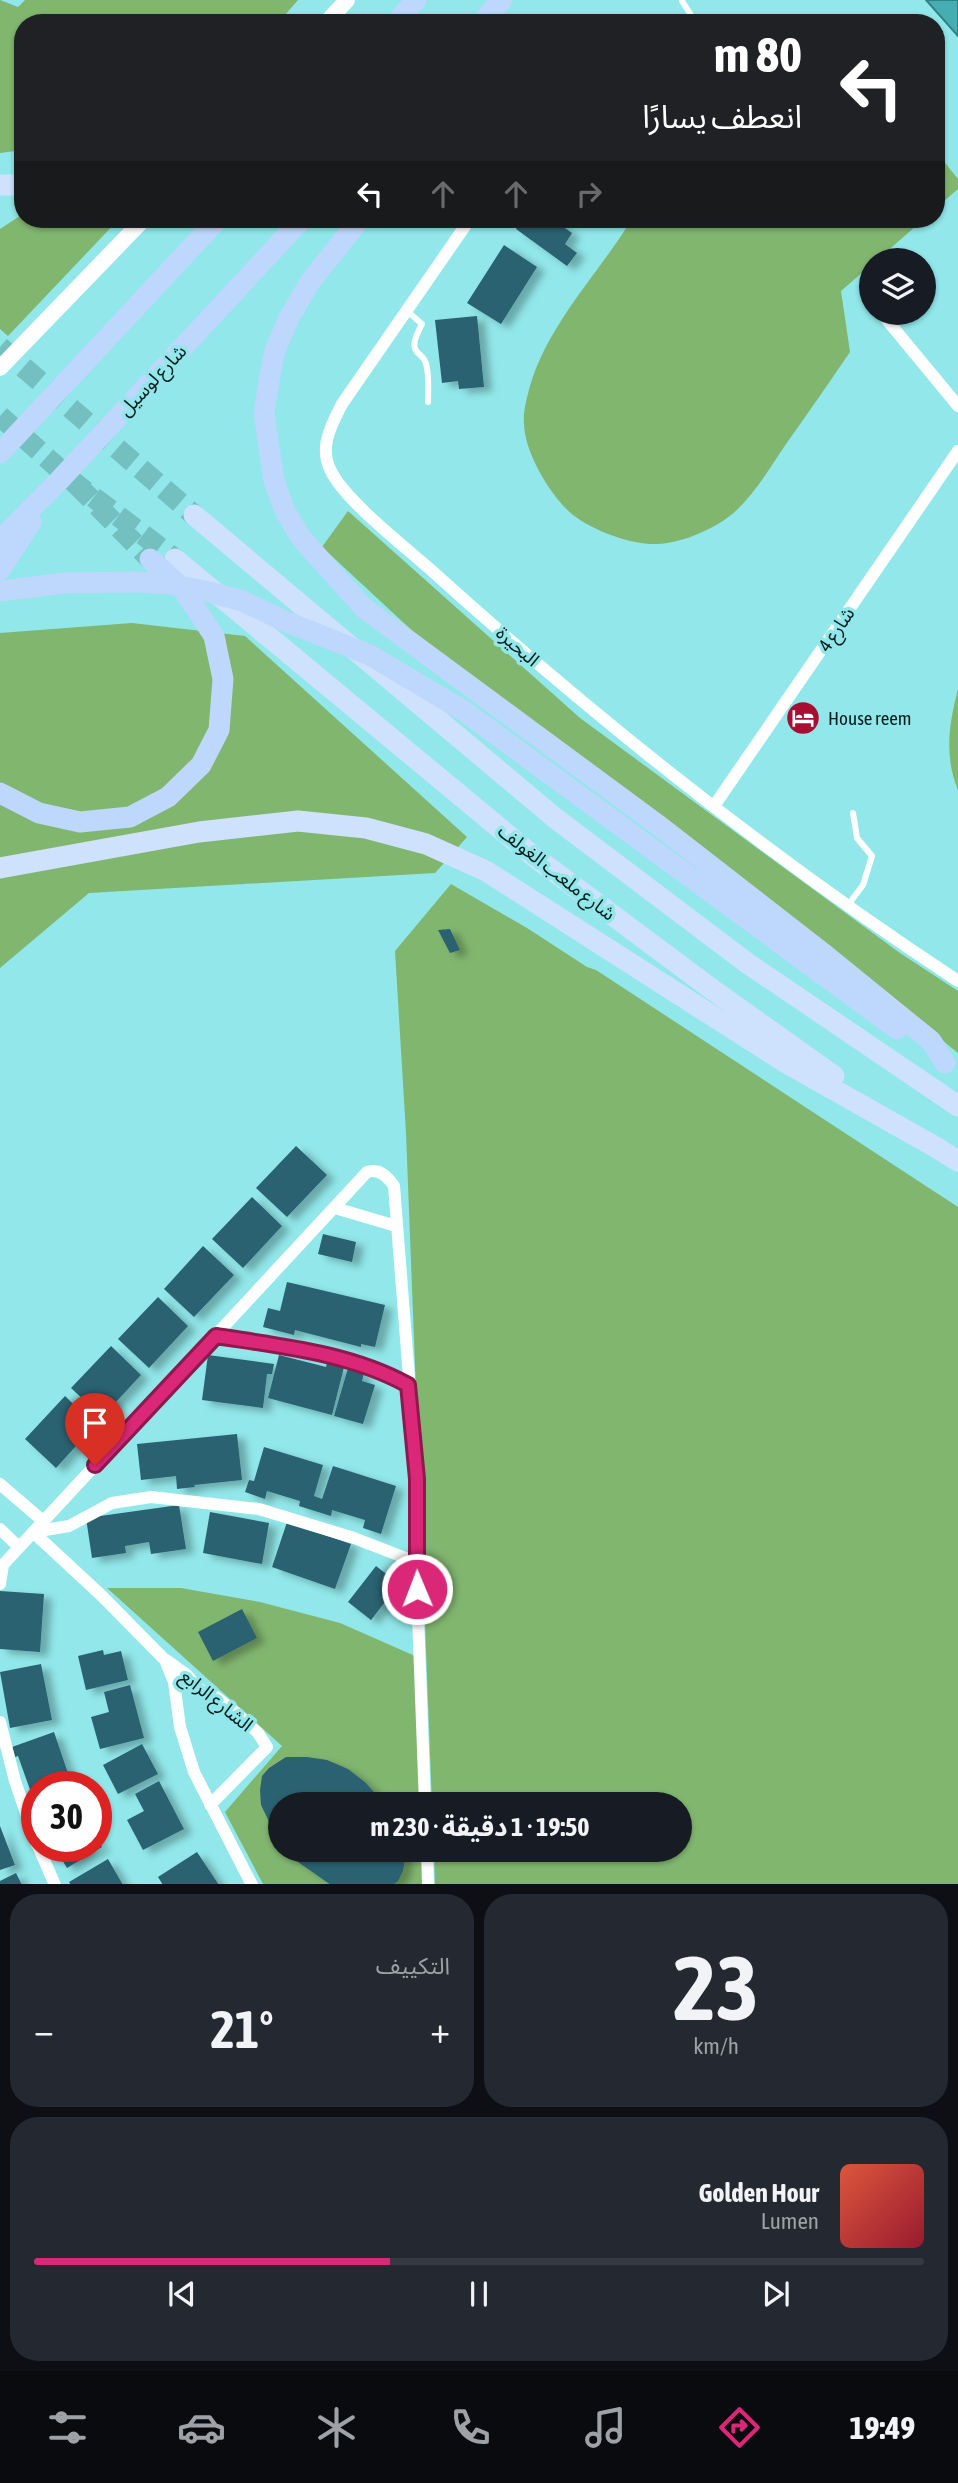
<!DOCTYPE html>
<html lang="ar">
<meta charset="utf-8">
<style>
body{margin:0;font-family:"Asap Condensed","Noto Sans Arabic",sans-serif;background:#242831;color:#f1f3f6;direction:rtl;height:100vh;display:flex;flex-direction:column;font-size:26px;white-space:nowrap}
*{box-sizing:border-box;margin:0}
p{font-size:23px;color:#9ea1a6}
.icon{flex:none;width:38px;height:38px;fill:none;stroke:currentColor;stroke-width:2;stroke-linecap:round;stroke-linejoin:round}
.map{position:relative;height:1884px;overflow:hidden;direction:ltr}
.side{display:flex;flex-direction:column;gap:10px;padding:10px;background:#0d0f14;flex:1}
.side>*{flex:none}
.banner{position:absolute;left:14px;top:14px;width:931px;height:214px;border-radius:28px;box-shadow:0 2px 5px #0004;direction:rtl;background:#202124;color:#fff;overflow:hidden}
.controls{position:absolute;left:859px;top:248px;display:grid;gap:14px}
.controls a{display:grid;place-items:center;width:77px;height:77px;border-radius:50%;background:#171b24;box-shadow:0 2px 5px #0004;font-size:35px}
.speed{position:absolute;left:21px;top:1771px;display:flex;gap:14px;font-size:35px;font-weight:700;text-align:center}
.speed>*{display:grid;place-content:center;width:91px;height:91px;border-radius:50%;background:#171b24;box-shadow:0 2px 5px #0004;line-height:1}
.speed .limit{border:10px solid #d22;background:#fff;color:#111}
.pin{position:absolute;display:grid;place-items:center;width:60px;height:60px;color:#fff;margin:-72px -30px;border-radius:50% 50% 50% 0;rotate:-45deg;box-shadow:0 0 7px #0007}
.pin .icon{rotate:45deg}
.me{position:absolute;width:77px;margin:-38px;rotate:359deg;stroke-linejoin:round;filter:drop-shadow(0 0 5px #0008)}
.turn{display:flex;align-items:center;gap:24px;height:147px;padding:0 28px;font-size:32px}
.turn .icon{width:91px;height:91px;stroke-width:2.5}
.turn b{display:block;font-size:49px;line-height:60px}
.lanes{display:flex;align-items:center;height:66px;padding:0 28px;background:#0003;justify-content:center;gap:35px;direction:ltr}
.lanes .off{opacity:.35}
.big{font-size:52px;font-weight:700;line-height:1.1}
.side .widget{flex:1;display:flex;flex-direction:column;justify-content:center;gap:10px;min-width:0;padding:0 24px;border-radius:28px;background:#242831}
.side .dial{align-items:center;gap:0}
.dial b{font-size:91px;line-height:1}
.song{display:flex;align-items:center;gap:21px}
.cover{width:84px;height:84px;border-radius:10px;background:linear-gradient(135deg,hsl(10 70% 55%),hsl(350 70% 35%))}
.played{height:7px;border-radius:4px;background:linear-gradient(90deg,#db2777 40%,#363941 40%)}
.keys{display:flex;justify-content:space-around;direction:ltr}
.heat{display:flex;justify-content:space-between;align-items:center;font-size:38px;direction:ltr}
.side .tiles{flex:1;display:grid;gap:10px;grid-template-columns:1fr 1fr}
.widget:last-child{grid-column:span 2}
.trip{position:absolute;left:268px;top:1792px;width:424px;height:70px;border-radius:35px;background:#171b24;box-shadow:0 2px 5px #0004;font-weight:700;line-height:70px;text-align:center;direction:rtl}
.tab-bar{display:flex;height:112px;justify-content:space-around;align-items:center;background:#090b0e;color:#9ea1a6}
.tab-bar .icon{width:49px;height:49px}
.tab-bar .on{color:#db2777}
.tab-bar b{font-size:32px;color:#f1f3f6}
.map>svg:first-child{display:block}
.green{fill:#81b66f}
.water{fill:#45aeb2;stroke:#318285;stroke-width:2}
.building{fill:#296271;filter:url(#shadow)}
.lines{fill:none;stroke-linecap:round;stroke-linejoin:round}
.primary-tunnel{stroke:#74bfc0;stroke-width:21;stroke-dasharray:21 10;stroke-linecap:butt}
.trunk-tunnel{stroke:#74bfc0;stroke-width:21;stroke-dasharray:21 10;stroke-linecap:butt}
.service{stroke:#fff;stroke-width:6}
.minor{stroke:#fff;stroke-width:12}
.tertiary{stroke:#fff;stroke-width:16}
.primary{stroke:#cee1fd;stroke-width:21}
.trunk{stroke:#bed7fc;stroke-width:21}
.route-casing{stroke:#8e194d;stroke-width:18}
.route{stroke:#db2777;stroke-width:12}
.labels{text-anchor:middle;stroke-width:7;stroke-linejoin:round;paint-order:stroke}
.street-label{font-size:19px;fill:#021d1d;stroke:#91e7e9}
.poi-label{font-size:19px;fill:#021d1d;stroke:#91e7e9;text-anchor:start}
</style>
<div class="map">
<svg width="958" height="1885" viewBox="0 0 958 1885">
<defs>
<filter id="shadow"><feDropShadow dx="8" dy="4.5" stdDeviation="3.5" flood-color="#0004"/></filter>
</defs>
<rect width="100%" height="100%" fill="#91e7e9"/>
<!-- green -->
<path class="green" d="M0 0 18 7 25 0H298L278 23H23V150L0 153Z
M936 158 942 159 958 179V189L936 208Z
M23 214V219H119L8 336 0 329V229Z
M632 219H924L876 261H872L871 265 841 291 850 352C829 383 808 413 786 444 766 473 749 506 718 524 700 534 679 543 658 544 631 545 594 531 573 515 551 497 524 452 524 423 523 412 527 397 530 386 548 324 599 273 632 219Z
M348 511 580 718 900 953 958 991V1053L771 903 419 637 322 547Z
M132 623 245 636 467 837 435 873 89 893 0 968V633Z
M958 689V790C944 756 949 724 958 689Z
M451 884 527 928 587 967 596 970 958 1207V1884H435L434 1850H679V1804H432L406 1133 395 951Z
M107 1588H181L260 1602 340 1623 415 1656 420 1804H280V1850H421L423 1884H263L225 1812 282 1746Z"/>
<!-- water -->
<path class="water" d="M926 0H958V36Z"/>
<!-- building -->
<path class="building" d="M523 219H552L572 233 565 244 577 253 567 266 516 229Z
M504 245 537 267 501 324 467 303Z
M477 316 484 387 459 389 458 381 442 383 435 320Z
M450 929 460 950 450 953 438 930Z
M296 1146 327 1175 287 1217 256 1188Z
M252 1197 282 1226 243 1268 212 1239Z
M323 1234 356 1242 352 1262 318 1254Z
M203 1246 234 1275 194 1317 164 1289Z
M287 1282 385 1305 375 1347 361 1344V1347L295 1330 294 1335 263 1327 268 1308 280 1311Z
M158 1297 188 1326 149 1368 118 1339Z
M111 1346 141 1375 102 1417 71 1388Z
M208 1355 274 1364 272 1374H267L263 1408 202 1400Z
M279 1355 326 1367 327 1363 344 1367 332 1415 268 1398Z
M348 1368 364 1373 362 1381 375 1385 363 1424 334 1416Z
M65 1396 95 1425 56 1468 25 1439Z
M237 1434 242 1480 194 1485 195 1487 177 1489 176 1476 141 1480 137 1444Z
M264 1447 323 1465 314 1496 322 1499 333 1466 396 1486 381 1534 363 1528 365 1520 332 1510 331 1516 299 1506 300 1501 267 1491 265 1499 245 1492 249 1480 254 1481Z
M179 1505 186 1549 151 1554 149 1542 125 1546 126 1553 92 1558 86 1518Z
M210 1512 269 1523 262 1564 203 1553Z
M287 1522 351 1544 335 1589 272 1567Z
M376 1566 399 1584 371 1620 348 1602Z
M0 1591 44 1594 40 1652 0 1649Z
M242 1609 257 1638 213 1661 198 1632Z
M103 1650 104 1655 121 1651 128 1680 86 1690 78 1656Z
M41 1664 52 1720 10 1728 0 1672Z
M130 1685 144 1738 100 1749 91 1717 109 1712 104 1692Z
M54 1732 72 1785 66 1787H37V1797L33 1798 18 1756 15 1757 12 1747Z
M142 1744 158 1774 118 1794 103 1765Z
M286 1757H307L327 1760 348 1769 366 1783 384 1804H280V1844L261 1805 260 1790 262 1776 269 1768Z
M159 1781 184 1829 143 1850 127 1820 144 1811 135 1794Z
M0 1826 15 1865 0 1870Z
M96 1837 102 1847 67 1868 54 1846H96Z
M285 1850H405L406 1853 403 1871 398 1881 393 1885H331L298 1862Z
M197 1852 219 1885H163L158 1877Z
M108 1859 123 1885H71L69 1882Z
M16 1873 22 1885H0V1881Z"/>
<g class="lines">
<!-- primary-tunnel -->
<path class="primary-tunnel" d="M0 347 194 515
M0 416 76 484 175 559"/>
<!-- trunk-tunnel -->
<path class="trunk-tunnel" d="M76 484 150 559"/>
<!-- service -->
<path class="service" d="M682 1 696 23
M407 311 422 324C403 359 425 348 427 368 429 379 428 391 428 402
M848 905 863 885 872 856 857 838 853 813"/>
<!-- minor -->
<path class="minor" d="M470 219 342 404C332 424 319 446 330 469 343 499 404 546 431 570 596 719 772 859 958 981
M887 320 958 406
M714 806 958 451
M335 1208 396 1226
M216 1336C280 1346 350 1353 408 1385
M0 1484 43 1521
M0 1529 19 1547
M33 1532 102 1596 165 1660 174 1682 180 1727 194 1772 252 1885
M33 1532 69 1526 112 1503 151 1497 259 1509 354 1538 416 1562
M0 1568 367 1172C379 1168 388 1177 394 1186L417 1479 416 1562 425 1804
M0 1584 3 1565
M166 1660 187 1675 199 1689 216 1697 239 1715 258 1733 267 1747 210 1805
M0 1722 15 1781 37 1845
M38 1846 55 1885
M427 1850 428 1885"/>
<!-- tertiary -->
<path class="tertiary" d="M326 23 347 0
M0 368 144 219"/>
<!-- primary -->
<path class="primary" d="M0 185H23
M194 515 555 818 747 963 958 1106
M175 559 532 855 713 990 834 1076
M0 868 199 832 298 821 366 828 426 844 486 871 783 1061 939 1149
M929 1143 958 1161"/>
<!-- trunk -->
<path class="trunk" d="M396 23 416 0
M481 23 502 0
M360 219 310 282 289 318 275 350 270 375 264 413 274 481 285 511 301 538 364 608 662 828 824 954 931 1041 945 1063
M0 453 218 219
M0 540 55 485 302 219
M0 570 31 522
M0 591 65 583 135 582 170 584 209 592 243 601 282 620 370 655 464 711 897 1029
M0 793 39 813 80 822 130 817 168 797 201 765 219 730 223 679 214 636 182 588 150 559"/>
</g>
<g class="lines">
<!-- route casing -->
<g class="route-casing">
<path id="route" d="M95 1465 216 1336C280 1346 350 1353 408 1385L417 1479V1589"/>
</g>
<!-- route -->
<use href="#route" class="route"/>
</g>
<!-- icons -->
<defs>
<g id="hotel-disc" transform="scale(1.75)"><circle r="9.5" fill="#a70e31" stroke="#91e7e9"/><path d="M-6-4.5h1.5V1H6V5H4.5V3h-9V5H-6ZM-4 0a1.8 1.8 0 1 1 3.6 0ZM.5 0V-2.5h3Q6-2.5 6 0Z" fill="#fff"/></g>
</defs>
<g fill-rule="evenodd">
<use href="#hotel-disc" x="803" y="718"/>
</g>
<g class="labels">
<!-- street labels -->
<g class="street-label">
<text transform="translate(152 380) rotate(-47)" y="7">شارع لوسيل</text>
<text transform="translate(836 629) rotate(-56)" y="7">شارع 4</text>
<text transform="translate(518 646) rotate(41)" y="7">البحيرة</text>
<text transform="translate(557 872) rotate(38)" y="7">شارع ملعب الغولف</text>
<text transform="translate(217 1700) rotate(39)" y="7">الشارع الرابع</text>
</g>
<!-- poi labels -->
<g class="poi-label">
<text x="828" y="725">House reem</text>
</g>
</g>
</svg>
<div class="controls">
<a><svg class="icon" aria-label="layers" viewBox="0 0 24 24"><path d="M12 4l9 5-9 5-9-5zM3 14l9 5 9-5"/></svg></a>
</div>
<div class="speed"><div class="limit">30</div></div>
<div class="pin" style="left:95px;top:1465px;background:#d93025"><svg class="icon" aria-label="arrive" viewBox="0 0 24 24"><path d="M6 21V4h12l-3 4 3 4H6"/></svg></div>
<svg class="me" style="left:417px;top:1589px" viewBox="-20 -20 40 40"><circle r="17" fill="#db2777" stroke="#fff" stroke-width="3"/><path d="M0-11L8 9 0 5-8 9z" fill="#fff"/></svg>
<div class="trip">19:50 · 1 دقيقة · 230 m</div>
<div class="banner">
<div class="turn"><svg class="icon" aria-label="left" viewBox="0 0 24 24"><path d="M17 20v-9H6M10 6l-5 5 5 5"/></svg><div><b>80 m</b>انعطف يسارًا</div></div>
<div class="lanes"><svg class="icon" aria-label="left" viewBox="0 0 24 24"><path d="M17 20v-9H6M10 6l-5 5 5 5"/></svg><svg class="icon off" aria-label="ahead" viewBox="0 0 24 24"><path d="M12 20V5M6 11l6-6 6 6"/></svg><svg class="icon off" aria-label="ahead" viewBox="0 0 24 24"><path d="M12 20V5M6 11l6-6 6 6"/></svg><svg class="icon off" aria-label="right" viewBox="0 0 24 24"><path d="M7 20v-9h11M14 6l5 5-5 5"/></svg></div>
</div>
</div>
<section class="side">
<div class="tiles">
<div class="widget dial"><b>23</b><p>km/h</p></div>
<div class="widget"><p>التكييف</p>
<div class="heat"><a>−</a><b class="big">21°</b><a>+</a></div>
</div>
<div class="widget">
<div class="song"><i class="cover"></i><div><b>Golden Hour</b><p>Lumen</p></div></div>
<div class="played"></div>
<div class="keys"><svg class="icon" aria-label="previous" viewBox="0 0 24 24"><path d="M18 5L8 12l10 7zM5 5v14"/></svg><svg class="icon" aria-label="pause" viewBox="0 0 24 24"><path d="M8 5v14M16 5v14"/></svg><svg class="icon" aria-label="next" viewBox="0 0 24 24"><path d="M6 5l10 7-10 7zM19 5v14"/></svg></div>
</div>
</div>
</section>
<nav class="tab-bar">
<b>19:49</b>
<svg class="icon on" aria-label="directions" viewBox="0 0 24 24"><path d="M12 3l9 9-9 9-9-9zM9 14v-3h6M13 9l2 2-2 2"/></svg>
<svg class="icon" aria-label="music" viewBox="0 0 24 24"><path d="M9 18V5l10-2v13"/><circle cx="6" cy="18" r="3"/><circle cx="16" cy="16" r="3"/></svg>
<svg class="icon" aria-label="phone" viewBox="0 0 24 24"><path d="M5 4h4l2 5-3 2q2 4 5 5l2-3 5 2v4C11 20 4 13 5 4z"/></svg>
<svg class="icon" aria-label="climate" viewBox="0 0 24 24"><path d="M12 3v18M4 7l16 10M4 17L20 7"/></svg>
<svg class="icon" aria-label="car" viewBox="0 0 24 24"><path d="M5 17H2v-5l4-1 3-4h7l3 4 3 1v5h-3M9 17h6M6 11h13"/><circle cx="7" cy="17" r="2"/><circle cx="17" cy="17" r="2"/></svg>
<svg class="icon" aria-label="filters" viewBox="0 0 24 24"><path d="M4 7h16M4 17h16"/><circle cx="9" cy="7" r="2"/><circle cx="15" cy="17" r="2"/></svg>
</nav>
